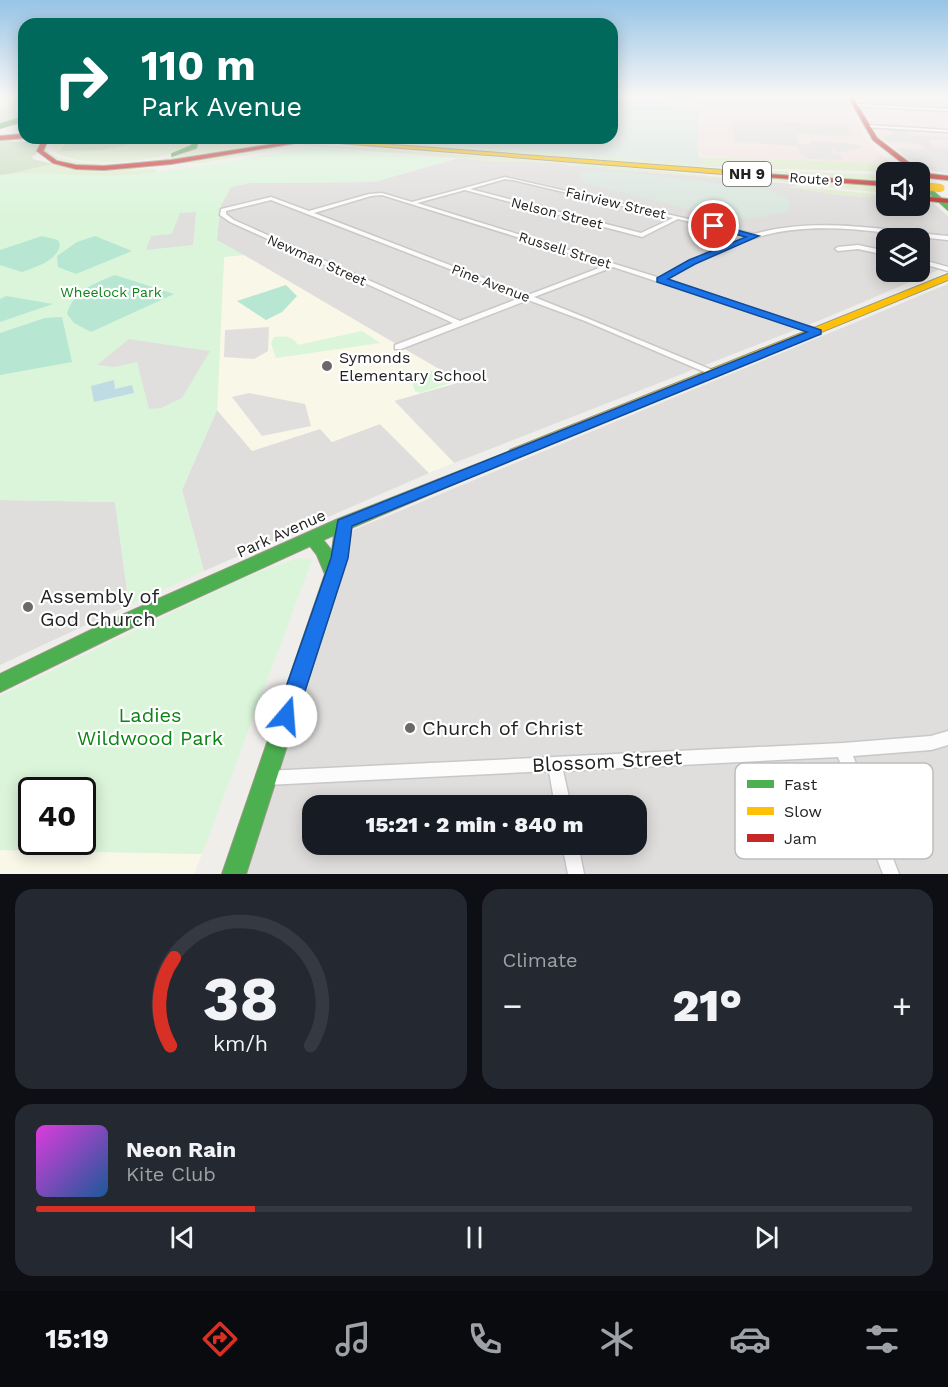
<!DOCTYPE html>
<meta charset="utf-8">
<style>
body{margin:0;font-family:"Work Sans",sans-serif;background:#242831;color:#f1f3f6;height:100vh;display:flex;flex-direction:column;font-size:22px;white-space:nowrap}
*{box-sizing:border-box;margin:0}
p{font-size:20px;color:#9ea1a6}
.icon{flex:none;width:33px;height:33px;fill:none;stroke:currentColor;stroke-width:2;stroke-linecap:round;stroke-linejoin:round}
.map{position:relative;height:874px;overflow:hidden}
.details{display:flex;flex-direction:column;gap:15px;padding:15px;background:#0d0f14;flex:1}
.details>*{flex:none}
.hud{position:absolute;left:18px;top:18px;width:600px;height:126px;border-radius:18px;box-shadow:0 3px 15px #0003;background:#00695c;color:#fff;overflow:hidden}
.controls{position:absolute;left:876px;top:162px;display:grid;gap:12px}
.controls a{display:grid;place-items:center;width:54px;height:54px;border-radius:12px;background:#171b24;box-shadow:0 3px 15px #0003;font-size:30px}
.speed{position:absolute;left:18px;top:777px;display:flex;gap:12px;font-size:30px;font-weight:700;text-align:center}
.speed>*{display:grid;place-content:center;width:78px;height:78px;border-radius:50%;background:#171b24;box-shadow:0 3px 15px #0003;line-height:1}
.speed .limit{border:3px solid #111;border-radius:9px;background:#fff;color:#111}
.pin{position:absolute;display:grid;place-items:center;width:51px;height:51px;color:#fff;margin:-26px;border:3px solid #fff;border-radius:50%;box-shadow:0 2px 6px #0007}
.me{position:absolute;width:66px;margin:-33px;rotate:18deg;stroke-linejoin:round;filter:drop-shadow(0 0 4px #0008)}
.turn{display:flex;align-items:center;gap:21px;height:126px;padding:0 24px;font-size:27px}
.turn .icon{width:78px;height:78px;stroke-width:2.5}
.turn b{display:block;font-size:42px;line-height:51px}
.big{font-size:45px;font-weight:800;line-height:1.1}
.details .widget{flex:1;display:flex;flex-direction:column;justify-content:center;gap:9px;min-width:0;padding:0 21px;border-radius:18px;background:#242831}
.details .dial{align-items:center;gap:0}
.dial svg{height:156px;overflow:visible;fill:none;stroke:#363941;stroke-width:7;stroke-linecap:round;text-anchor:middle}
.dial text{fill:#f1f3f6;stroke:none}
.song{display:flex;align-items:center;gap:18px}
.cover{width:72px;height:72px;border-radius:9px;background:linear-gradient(135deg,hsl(300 70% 55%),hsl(210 70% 35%))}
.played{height:6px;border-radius:3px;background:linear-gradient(90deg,#d93025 25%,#363941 25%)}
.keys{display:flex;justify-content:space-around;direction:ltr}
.heat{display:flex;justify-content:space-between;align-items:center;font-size:33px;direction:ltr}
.details .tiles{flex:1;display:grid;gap:15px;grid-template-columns:1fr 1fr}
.widget:last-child{grid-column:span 2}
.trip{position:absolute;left:302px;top:795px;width:345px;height:60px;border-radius:18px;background:#171b24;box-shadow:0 3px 15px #0003;font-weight:800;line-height:60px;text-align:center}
.tab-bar{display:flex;height:96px;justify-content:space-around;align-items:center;background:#090b0e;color:#9ea1a6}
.tab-bar .icon{width:42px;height:42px}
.tab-bar .current{color:#d93025}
.tab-bar b{font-size:27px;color:#f1f3f6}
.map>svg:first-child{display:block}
.residential{fill:#dfdedc;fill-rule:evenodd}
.commercial{fill:#f1e3e1}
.education{fill:#f8f7e8}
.grass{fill:#ddeccb}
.forest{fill:#cbdec1}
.wetland{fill:#d9e6de}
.park{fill:#daf5da;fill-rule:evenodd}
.pitch{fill:#b7e6d2}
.parking{fill:#e0dfde}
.water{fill:#bfdbe3}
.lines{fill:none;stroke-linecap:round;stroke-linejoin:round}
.street-casing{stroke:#c9c8c7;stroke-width:3}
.fast-casing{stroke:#999a82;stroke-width:2}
.slow-casing{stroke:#999a82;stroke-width:2}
.jam-casing{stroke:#999a82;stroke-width:2}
.street{fill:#fdfcfc;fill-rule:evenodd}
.fast{fill:#4caf50;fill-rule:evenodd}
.slow{fill:#ffc107;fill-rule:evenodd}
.jam{fill:#c62828;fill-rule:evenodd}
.slow-bridge-casing{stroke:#c5a2ac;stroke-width:8;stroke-linecap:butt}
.slow-bridge{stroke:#ffc107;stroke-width:7}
.route{fill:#1a73e8;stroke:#114b97;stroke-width:1.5}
.poi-dot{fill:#6a6968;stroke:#fff;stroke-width:2}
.labels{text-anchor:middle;stroke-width:4.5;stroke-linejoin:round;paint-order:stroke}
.far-street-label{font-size:14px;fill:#222;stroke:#fff}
.far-park-label{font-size:14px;fill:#0c8416;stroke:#fff}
.shield{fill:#fff;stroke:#646464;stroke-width:1.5}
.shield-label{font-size:15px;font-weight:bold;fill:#222}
.poi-label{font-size:16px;fill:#222;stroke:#fff;text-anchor:start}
.street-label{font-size:16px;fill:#222;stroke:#fff}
.near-poi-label{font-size:20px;fill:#222;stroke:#fff;text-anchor:start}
.near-park-label{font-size:20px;fill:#0c8416;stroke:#fff}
.near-street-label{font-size:20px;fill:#222;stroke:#fff}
.key{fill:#fff;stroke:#bdbdbd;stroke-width:1.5}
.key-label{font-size:16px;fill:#222}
</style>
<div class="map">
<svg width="948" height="874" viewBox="0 0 948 874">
<rect width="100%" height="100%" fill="#f0eeeb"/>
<!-- residential -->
<path class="residential" d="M856 96H948V109L862 104Z
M462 157 488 161 561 163 572 166 586 165 607 169 783 183 800 185 787 187 847 196 886 197V206H920V201L933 203 948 216V266L823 319 454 463 394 400 460 381 216 240 221 205 231 187 250 183 374 182ZM886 238H920V272H886Z
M948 284V874H246L342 570 351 540V531ZM312 806H636V844H312Z
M217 410 252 451 320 429 332 442 380 424 429 473 204 571 182 490Z
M0 500 115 502 129 605 0 665Z"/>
<!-- commercial -->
<path class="commercial" d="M725 96H844L865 139 891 163 703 157 692 138 701 99Z
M860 106 948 111V174L914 167 893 147 879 138Z"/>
<!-- education -->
<path class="education" d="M244 255 461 382 394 401 454 463 429 473 380 424 332 442 320 429 252 451 217 410 224 256Z
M0 850 202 854 194 874H0Z"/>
<!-- grass -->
<path class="grass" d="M54 138H182L187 140 189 145C171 163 64 171 51 147Z
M191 138H254L310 142C292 145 273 144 255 146 190 155 104 183 42 153L45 148C57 171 166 165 186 152 190 149 193 145 196 141Z
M304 138H406L647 156 891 163 903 172 706 167Z
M303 144 588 164 783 183 607 169C591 166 577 167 561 163L488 161 298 145 203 163 157 164 128 171 155 169 161 174 76 177 5 175 53 164 136 166Z
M696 168 886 175V182L723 170Z
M715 174 886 186V193L865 191Z
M777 185 886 195V197L847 196Z"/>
<!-- forest -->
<path class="forest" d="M24 96V117L0 124V109L8 103 0 102V97Z
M76 138 137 139 129 141 130 144 102 150 60 151 65 144 56 143Z
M10 139 13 142H34L38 145 36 155 32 156 33 159 53 164 0 176V140Z"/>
<!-- wetland -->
<path class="wetland" d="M679 96H700L697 143 701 164 329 138H612V111L616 109 612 105 641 110H676L656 101Z
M594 171 627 172 769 190 787 197 791 204 787 211C766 217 747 221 725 218L586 183 581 178 580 173Z"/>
<!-- park -->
<path class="park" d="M308 148 453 159 374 182 250 183 231 187 221 205 217 240 244 255 224 257 217 410 182 490 204 571 129 605 115 502 0 500V175C42 170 85 178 129 175 189 170 249 157 308 148Z
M362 331 380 343 276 358 271 343 274 337C284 336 292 335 298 345Z
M433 370 457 381 420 393 415 391 411 380Z
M299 558 312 560 202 854 0 850V696L249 575ZM82 790V842H32V790Z"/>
<!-- pitch -->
<path class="pitch" d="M42 236 58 240 60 245C57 261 36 267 22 272L0 265V250Z
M95 236 132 251 76 274 58 267 57 256 77 242Z
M115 275 174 294 91 332 74 323 67 314C73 291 95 283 115 275Z
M286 285 297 296 282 312 266 320 237 301Z
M6 296 53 304 0 322V299Z
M62 317 72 362 0 375V333L45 318Z"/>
<!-- parking -->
<path class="parking" d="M736 119 847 125 853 136 795 134 799 144 810 145V141L856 144 861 148 837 153 833 149 837 147H832L833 154 840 155 843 160 807 159 800 153 797 147 800 146 734 142 731 120Z
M888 129 907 130 911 136 947 137 948 140 930 139 931 142 929 143 933 147 948 148V173L918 167 895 148 925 149 921 144 887 141 882 136 895 134Z
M196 212 193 245 146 250 151 236 172 234 180 213Z
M269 327 268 351 254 359 224 357 225 330Z
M129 339 175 346 210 351 182 398 161 408 149 409 137 362 114 367 97 365Z
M249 393 305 404 311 426 262 436 232 397Z"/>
<!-- water -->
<path class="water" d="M612 96H679L656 101 676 110C659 110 643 111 626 109 621 109 618 106 612 105V100L615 98Z
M114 380 115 389 132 385 134 393 94 402 91 386Z"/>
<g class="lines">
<!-- street casing -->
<g class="street-casing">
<path id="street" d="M918 96H943L945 97 943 98Z
M855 104 948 109V111L854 106Z
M866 125 948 130V132L865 127Z
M505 177 754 234C817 216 884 230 948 236V240C889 234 820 219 761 236 728 245 696 262 666 280L820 330V334H817L613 267 534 297 589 319 717 372 718 374 717 376H714L585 321 528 300 401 349H395V345L453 323 230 222 220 215 221 209 271 197 309 211 369 194 382 193 412 202ZM505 179 513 180 673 218 641 233 470 189ZM465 190 642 237 678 219 748 236 714 249 660 278 417 203ZM382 195 607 265 528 295 314 213 371 196ZM271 200 522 297 460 321 234 220 226 214V211Z
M858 245 886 251V255L858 249 838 251 835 249 838 247Z
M920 259 948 267V271L920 263Z
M948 731V745L931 750 853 756 899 874H883L838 757 563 771 571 806H555L549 771 266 785 261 783 259 778 261 773 266 771 843 743 931 736Z
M562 844H578L584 874H568Z"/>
</g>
<!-- fast casing -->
<g class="fast-casing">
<path id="fast" d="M24 117V121L0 128V124Z
M187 138 198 141 196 148 172 156V154L191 146 193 143Z
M920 180 948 204V210L920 185Z
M515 449 520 450 522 453 520 456 351 528 347 558 246 874H222L325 574 317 555 310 546 133 627 0 692V674L120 616 338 519ZM334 535 332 551 323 540Z"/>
</g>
<!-- slow casing -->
<g class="slow-casing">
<path id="slow" d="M276 138H302L723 170 726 172 723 174Z
M948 274V280L520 456H510L508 453 510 450Z"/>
</g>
<!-- jam casing -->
<g class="jam-casing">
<path id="jam" d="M848 96H852L877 138 920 171 921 173 948 176V180L920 177V172H914L873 140Z
M24 134V138L0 140V136Z
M43 138H49L43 151 57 161 76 165 104 166 171 160 293 141 296 143 171 164 104 170 76 169 53 163 37 151Z
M721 171 886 182V186L723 174Z
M920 196 948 199V203L920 200Z"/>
</g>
<!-- street -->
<use href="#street" class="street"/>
<!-- fast -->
<use href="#fast" class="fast"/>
<!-- slow -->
<use href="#slow" class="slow"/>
<!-- jam -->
<use href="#jam" class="jam"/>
<!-- slow-bridge casing -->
<g class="slow-bridge-casing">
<path id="slow-bridge" d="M920 186 941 188"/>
</g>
<!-- slow-bridge -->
<use href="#slow-bridge" class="slow-bridge"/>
</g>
<!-- sky -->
<linearGradient id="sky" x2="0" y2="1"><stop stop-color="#97c4e6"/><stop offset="0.44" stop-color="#f8f7f6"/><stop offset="1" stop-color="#f8f7f6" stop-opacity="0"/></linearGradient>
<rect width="948" height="219" fill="url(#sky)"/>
<!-- route -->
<path class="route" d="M714 224 759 236 695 264 668 279 821 330V334L352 526 348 558 297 716 293 723 286 726 279 723 276 716 331 558 338 520 807 332 657 282V278L689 260 746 237 711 228Z"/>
<!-- markers -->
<g class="poi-dot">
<circle cx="327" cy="366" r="6"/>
<circle cx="28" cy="607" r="6"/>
<circle cx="410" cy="728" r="6"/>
</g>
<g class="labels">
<!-- far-street labels -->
<g class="far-street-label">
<text transform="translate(816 179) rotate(4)" y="5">Route 9</text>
<text transform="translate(616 203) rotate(13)" y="5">Fairview Street</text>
<text transform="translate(557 213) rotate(14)" y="5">Nelson Street</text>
<text transform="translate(565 250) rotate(17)" y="5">Russell Street</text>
<text transform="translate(317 260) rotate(24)" y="5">Newman Street</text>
<text transform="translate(491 283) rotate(21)" y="5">Pine Avenue</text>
</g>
<!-- far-park labels -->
<g class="far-park-label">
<text x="111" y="297">Wheelock Park</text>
</g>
<!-- shield labels -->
<rect class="shield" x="723" y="162" width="48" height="24" rx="4.5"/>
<g class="shield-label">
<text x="747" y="179">NH 9</text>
</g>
<!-- poi labels -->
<g class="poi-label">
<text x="339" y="363">Symonds<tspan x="339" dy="18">Elementary School</tspan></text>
</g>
<!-- street labels -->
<g class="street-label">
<text transform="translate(281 533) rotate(-24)" y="6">Park Avenue</text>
</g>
<!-- near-poi labels -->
<g class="near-poi-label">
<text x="40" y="603">Assembly of<tspan x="40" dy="23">God Church</tspan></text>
<text x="422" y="735">Church of Christ</text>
</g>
<!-- near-park labels -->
<g class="near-park-label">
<text x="150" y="722">Ladies<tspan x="150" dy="23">Wildwood Park</tspan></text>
</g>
<!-- near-street labels -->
<g class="near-street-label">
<text transform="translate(607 761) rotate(-3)" y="7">Blossom Street</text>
</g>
</g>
<!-- legend -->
<rect x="735" y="763" width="198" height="96" rx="9" class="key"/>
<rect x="747" y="780" width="27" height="8" fill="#4caf50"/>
<rect x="747" y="807" width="27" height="8" fill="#ffc107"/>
<rect x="747" y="834" width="27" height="8" fill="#c62828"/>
<g class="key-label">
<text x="784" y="790">Fast</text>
<text x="784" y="817">Slow</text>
<text x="784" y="844">Jam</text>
</g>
</svg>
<div class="controls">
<a><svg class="icon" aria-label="sound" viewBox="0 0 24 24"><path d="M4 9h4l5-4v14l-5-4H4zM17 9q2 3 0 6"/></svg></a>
<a><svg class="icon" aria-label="layers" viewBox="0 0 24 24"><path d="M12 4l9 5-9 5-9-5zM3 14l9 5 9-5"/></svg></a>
</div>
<div class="speed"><div class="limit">40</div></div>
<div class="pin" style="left:714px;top:226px;background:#d93025"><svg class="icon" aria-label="arrive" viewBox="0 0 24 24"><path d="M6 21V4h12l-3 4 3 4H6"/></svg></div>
<svg class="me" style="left:286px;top:716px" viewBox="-20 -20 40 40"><circle r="19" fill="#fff"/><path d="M0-13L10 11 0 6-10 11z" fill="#1a73e8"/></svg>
<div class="trip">15:21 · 2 min · 840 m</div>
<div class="hud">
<div class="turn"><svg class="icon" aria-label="right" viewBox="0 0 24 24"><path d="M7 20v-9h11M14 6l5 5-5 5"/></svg><div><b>110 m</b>Park Avenue</div></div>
</div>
</div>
<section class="details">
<div class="tiles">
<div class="widget dial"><svg viewBox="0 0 100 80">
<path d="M14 69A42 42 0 1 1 86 69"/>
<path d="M14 69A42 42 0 0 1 16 24" stroke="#d93025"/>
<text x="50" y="56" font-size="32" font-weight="700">38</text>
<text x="50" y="72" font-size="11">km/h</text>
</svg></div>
<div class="widget"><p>Climate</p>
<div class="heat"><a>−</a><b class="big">21°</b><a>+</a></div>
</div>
<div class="widget">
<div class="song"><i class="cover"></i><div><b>Neon Rain</b><p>Kite Club</p></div></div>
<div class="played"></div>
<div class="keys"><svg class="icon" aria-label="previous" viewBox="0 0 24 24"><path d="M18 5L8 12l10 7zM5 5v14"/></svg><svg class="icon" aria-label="pause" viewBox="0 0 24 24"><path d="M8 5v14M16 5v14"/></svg><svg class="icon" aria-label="next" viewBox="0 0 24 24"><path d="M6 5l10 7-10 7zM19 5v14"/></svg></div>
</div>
</div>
</section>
<nav class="tab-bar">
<b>15:19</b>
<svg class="icon current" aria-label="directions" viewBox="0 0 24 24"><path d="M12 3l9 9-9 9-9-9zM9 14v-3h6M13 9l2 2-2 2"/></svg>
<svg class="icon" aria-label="music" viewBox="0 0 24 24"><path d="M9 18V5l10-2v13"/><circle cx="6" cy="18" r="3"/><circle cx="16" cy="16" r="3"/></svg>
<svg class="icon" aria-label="phone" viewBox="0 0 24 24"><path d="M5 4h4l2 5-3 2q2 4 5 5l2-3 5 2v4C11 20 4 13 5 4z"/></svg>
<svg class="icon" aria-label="climate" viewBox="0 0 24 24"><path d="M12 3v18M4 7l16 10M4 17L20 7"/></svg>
<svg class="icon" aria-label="car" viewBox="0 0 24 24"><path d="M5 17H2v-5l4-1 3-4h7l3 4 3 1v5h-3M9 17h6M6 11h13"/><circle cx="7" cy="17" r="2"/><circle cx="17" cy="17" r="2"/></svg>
<svg class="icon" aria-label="filters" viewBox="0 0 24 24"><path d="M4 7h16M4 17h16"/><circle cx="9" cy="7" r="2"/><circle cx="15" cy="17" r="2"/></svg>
</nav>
